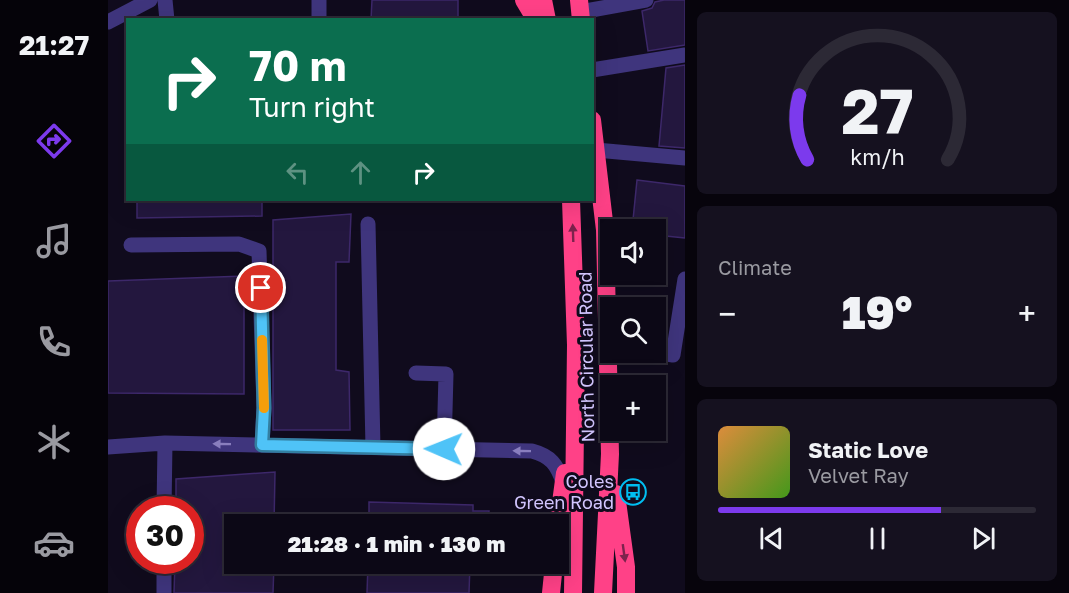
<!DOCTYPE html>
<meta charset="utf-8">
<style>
body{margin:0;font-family:"Golos Text",sans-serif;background:#15111f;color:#f1f3f6;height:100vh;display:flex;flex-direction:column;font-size:22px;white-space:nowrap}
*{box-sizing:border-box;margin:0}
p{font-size:20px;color:#9a9aa1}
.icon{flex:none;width:33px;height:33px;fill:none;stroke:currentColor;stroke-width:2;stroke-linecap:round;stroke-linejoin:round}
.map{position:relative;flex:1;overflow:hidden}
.drawer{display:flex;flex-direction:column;gap:12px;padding:12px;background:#07040c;width:384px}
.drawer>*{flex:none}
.banner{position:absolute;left:18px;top:18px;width:468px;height:183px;border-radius:0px;box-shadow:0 6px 24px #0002,0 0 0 2px #2c2935;background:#0b6e4f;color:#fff;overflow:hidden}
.controls{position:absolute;left:492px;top:219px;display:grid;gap:12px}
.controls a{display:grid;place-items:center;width:66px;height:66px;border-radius:0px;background:#0c0816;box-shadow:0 6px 24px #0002,0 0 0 2px #2c2935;font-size:30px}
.speed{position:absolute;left:18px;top:496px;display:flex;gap:12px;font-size:30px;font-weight:700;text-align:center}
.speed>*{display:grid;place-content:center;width:78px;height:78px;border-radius:50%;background:#0c0816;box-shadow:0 6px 24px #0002,0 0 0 2px #2c2935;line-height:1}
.speed .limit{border:9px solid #d22;background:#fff;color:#111}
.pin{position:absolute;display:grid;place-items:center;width:51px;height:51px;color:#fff;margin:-26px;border:3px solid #fff;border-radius:50%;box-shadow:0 2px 6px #0007}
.me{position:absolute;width:66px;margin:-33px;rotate:271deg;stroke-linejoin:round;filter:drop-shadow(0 0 4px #0008)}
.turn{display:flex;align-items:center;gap:21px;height:126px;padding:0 24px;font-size:27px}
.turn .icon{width:78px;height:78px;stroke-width:2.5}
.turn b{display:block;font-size:42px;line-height:51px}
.lanes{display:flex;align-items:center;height:57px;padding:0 24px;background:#0003;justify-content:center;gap:30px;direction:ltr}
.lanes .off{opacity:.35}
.big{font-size:45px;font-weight:800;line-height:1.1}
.drawer .card{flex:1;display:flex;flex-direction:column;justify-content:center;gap:9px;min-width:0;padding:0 21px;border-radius:9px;background:#15111f}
.drawer .dial{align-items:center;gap:0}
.dial svg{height:156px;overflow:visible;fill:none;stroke:#2c2935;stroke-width:7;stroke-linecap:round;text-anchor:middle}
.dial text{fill:#f1f3f6;stroke:none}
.song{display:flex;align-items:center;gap:18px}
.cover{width:72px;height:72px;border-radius:9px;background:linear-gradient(135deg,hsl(30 70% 55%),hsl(100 70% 35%))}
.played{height:6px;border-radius:3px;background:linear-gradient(90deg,#7c3aed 70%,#2c2935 70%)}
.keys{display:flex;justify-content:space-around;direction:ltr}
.heat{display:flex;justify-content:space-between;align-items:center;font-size:33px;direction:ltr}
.trip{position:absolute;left:116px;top:514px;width:345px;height:60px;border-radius:0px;background:#0c0816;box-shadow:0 6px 24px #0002,0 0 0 2px #2c2935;font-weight:800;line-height:60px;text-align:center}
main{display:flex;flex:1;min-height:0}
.dock{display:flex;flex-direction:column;width:108px;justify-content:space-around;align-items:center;background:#050309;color:#9a9aa1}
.dock .icon{width:42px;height:42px}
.dock .current{color:#7c3aed}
.dock b{font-size:27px;color:#f1f3f6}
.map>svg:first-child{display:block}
.building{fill:#23173e;stroke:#3d286a;stroke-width:1.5}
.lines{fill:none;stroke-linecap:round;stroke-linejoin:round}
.minor{stroke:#3f357d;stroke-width:15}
.highway{stroke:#ff4187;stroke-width:18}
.oneway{fill:#7c234d}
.oneway2{fill:#897ebe}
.route-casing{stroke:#337fa1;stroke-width:15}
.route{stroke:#4fc3f7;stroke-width:10}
.slow{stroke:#f59e0b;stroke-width:10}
.labels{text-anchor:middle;stroke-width:6;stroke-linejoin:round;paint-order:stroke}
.street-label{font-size:18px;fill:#d3c6ff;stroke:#100b1d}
.poi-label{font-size:18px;fill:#d3c6ff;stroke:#100b1d;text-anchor:end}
</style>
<main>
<nav class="dock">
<b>21:27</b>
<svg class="icon current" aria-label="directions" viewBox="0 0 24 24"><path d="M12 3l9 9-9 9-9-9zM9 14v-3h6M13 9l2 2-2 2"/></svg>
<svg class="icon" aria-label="music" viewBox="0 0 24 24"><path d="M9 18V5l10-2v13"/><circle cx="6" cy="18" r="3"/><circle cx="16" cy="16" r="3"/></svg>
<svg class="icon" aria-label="phone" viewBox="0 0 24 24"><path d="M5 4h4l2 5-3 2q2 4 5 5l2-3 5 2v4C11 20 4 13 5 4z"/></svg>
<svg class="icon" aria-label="climate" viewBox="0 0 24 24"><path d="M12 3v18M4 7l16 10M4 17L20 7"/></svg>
<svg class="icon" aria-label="car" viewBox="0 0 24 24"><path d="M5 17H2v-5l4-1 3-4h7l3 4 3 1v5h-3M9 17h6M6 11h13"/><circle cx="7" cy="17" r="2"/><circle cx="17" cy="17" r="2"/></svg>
</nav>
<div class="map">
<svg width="577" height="593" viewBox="0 0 577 593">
<rect width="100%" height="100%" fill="#100b1d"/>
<!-- building -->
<path class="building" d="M264 0H350V20H263Z
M556 0H577V45L540 51 534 11 544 8 547 2Z
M577 65V148L551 146 558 68Z
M529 180 577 186V238L548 235V230H524Z
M29 200H154V216L29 218Z
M243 214 241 262H228V370L241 372 242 430H165V220Z
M136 276V394L0 393V281Z
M167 472 166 525H126V564H166L165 593H66L67 561H82V510H68V479Z
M261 502 365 505V511H381L380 525H261Z
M260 564H362L361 593H259Z"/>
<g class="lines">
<!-- minor -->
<path class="minor" d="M57 0 59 20
M211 0V20
M472 12 538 0
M0 22 42 0
M484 70 577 55
M488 150 577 158
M260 224 265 447
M23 245 131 244 151 251 156 408 154 445
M548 352 565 355 577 279
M308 373 338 374 336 449
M0 447 57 443 424 451C443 456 449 465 455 482
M56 510 57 443
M56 593V561"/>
<!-- highway -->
<path class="highway" d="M416 0 428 20
M435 0 439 20
M471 0 473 20
M484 120 497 230 502 454 495 593
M463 200 468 345 465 593
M508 494 518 567V593
M450 525 457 473
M443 593 446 564"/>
</g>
<!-- one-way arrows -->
<defs><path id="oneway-solid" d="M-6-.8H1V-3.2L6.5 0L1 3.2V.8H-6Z" transform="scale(1.5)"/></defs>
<g class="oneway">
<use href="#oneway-solid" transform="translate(465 233) rotate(-92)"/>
<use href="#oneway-solid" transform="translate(516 553) rotate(82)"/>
</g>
<g class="oneway2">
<use href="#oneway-solid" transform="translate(114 444) rotate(-179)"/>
<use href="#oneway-solid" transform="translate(414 451) rotate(-179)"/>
</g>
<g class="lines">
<!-- route casing -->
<g class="route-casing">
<path id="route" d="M153 288 156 408 154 445 336 449"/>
</g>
<!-- route -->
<use href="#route" class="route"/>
<!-- slow -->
<path class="slow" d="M154 340 156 408"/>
</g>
<!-- icons -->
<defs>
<g id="bus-ring" transform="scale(1.35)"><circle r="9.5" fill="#100b1d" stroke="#00bef1" stroke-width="1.5"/><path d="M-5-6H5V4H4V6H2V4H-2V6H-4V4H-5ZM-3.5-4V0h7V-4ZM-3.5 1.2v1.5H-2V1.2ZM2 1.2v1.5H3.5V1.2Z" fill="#00bef1"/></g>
</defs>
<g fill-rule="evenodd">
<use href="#bus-ring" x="525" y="492"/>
</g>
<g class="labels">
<!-- street labels -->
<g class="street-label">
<text transform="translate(479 357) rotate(-91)" y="6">North Circular Road</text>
</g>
<!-- poi labels -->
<g class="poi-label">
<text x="506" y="488">Coles<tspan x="506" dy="21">Green Road</tspan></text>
</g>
</g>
</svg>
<div class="controls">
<a><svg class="icon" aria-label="sound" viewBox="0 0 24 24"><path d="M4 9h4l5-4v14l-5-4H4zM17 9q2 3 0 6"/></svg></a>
<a><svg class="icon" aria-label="search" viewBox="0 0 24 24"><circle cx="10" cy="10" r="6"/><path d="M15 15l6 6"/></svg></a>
<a>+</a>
</div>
<div class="speed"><div class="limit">30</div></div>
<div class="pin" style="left:153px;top:288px;background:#d93025"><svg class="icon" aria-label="arrive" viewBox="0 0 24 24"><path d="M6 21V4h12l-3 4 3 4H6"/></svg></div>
<svg class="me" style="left:336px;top:449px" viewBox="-20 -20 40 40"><circle r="19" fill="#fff"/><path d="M0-13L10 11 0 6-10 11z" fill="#4fc3f7"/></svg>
<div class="trip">21:28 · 1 min · 130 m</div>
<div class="banner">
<div class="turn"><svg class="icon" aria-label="right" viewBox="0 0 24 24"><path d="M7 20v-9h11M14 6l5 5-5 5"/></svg><div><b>70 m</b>Turn right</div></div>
<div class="lanes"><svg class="icon off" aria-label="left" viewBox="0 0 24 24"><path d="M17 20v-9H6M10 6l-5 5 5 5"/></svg><svg class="icon off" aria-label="ahead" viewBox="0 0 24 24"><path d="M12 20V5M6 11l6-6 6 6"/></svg><svg class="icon" aria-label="right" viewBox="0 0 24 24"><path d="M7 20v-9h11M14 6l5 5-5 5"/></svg></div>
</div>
</div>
<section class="drawer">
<div class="card dial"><svg viewBox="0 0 100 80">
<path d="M14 69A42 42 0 1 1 86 69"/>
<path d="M14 69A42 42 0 0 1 10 36" stroke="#7c3aed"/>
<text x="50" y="56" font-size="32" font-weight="700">27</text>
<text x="50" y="72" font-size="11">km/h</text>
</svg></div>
<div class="card"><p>Climate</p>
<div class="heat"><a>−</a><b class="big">19°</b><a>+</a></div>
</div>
<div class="card">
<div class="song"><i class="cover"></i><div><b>Static Love</b><p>Velvet Ray</p></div></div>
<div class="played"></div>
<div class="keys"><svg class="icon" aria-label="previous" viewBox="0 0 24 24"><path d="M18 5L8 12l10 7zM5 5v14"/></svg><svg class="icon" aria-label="pause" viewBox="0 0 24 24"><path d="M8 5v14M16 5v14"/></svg><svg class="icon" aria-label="next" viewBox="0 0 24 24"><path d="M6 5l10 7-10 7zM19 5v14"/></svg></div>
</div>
</section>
</main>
